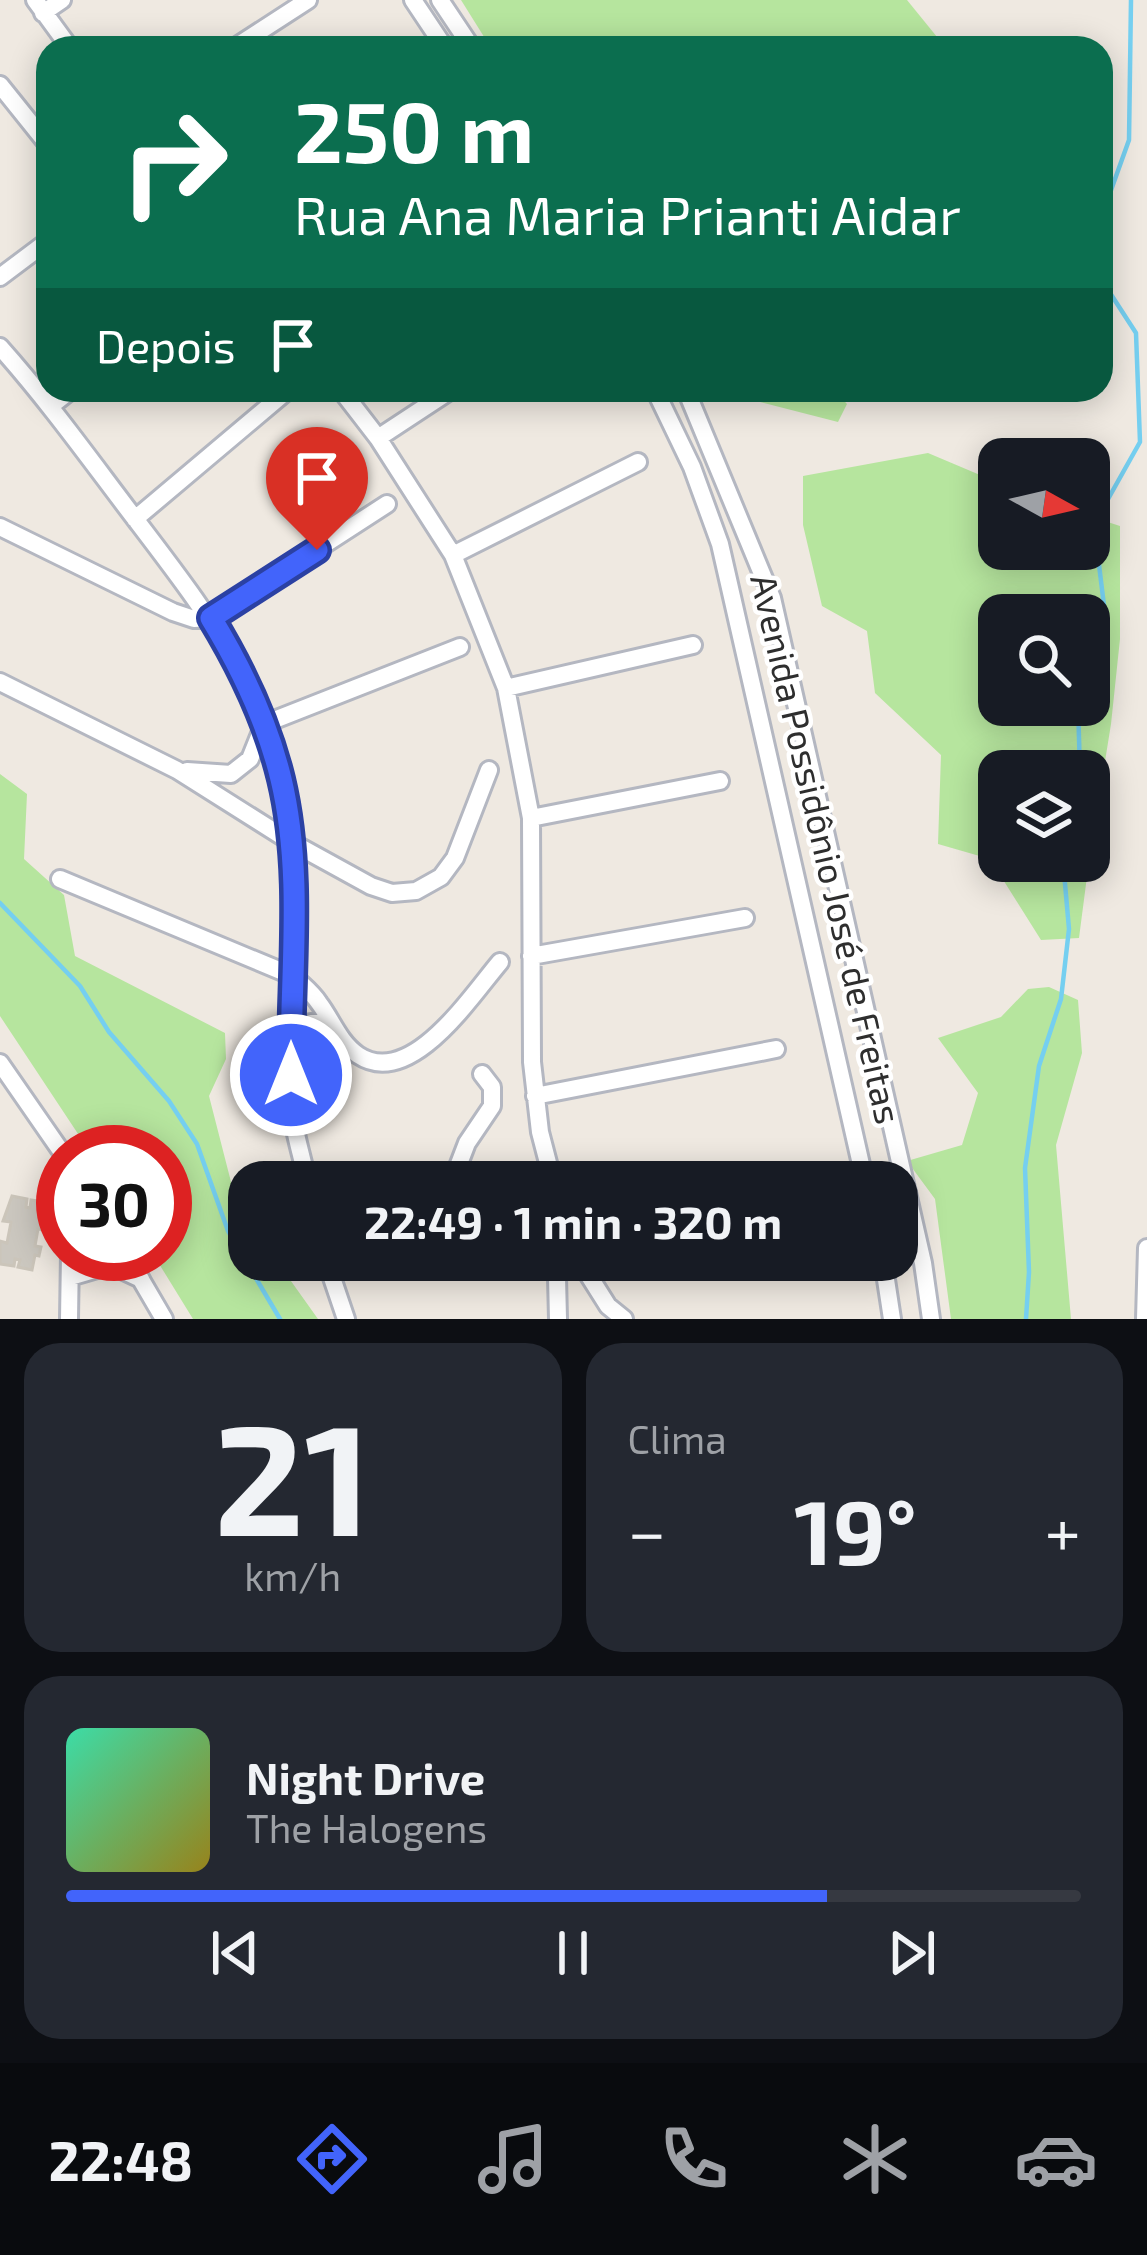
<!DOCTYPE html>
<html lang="pt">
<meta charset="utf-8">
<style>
body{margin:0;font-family:"Exo 2",sans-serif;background:#242831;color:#f1f3f6;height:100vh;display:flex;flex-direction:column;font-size:45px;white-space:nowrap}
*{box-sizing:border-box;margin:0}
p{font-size:39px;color:#9ea1a6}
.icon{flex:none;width:66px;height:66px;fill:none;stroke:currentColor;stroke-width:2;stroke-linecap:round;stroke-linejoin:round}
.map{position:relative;height:1319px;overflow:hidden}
.side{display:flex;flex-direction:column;gap:24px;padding:24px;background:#0d0f14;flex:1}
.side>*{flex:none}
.hud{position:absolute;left:36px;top:36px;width:1077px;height:366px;border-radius:36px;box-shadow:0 6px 30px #0003;background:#0b6e4f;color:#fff;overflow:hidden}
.needle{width:78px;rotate:98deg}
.tools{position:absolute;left:978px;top:438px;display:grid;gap:24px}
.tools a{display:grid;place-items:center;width:132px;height:132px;border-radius:24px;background:#171b24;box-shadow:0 6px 30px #0003;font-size:60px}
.speed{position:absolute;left:36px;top:1125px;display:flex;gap:24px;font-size:60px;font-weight:700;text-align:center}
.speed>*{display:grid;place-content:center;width:156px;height:156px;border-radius:50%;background:#171b24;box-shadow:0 6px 30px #0003;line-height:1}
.speed .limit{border:18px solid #d22;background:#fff;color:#111}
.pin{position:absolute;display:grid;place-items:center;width:102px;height:102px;color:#fff;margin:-123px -51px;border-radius:50% 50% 50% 0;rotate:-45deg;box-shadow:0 0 12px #0007}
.pin .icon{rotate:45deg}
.me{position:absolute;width:132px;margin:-66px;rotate:0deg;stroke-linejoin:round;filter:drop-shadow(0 0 9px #0008)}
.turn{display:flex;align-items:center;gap:42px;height:252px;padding:0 60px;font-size:54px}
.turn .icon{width:156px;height:156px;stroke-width:2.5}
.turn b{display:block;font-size:84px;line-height:102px}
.then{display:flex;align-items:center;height:114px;padding:0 60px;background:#0003;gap:24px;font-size:45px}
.big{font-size:90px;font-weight:700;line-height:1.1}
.side .card{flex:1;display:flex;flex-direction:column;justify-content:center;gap:18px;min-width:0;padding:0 42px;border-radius:36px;background:#242831}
.side .dial{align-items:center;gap:0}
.dial b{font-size:156px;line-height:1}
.song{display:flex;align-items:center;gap:36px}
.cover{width:144px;height:144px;border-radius:18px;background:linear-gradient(135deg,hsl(160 70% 55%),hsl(50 70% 35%))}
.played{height:12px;border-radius:6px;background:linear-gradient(90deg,#4264fb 75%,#363941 75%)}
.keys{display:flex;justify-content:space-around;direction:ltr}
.heat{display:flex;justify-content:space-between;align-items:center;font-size:66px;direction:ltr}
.side .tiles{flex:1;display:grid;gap:24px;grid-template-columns:1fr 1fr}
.card:last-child{grid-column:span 2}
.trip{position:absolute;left:228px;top:1161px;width:690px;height:120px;border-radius:36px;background:#171b24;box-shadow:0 6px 30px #0003;font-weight:700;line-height:120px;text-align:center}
.tab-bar{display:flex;height:192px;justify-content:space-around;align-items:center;background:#090b0e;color:#9ea1a6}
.tab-bar .icon{width:84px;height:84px}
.tab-bar .active{color:#4264fb}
.tab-bar b{font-size:54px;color:#f1f3f6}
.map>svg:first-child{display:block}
.green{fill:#b6e59e;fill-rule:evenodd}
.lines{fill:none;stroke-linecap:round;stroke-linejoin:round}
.stream{stroke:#75cff0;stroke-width:4.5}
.building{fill:#cbc7bf;stroke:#cbc5ba;stroke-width:3}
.minor-casing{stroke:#b4b7c1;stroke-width:22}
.minor{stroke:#fff;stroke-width:16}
.route-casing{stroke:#2b41a3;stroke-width:30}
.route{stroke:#4264fb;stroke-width:21}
.labels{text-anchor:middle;stroke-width:9;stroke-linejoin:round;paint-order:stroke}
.street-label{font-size:36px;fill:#2e2e2e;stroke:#fff}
</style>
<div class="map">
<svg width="1147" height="1319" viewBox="0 0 1147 1319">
<rect width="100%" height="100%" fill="#efe9e1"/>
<!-- green -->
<path class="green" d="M461 0H907L946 48H491Z
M713 390H834L847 404 838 422Z
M928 453 999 483V549H1089V516L1120 526V639L1111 724 1089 861V771H999V861H1089L1079 938 1041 940 990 859 938 844 941 755 875 693 867 631 822 606 803 525V476ZM1089 615V705H999V615Z
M0 774 27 794 24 859 64 895 75 956 225 1033 226 1059 209 1096 240 1217 249 1228V1260H276L318 1319H193L153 1254H165V1152H90L0 1016Z
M1049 987 1078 1000 1082 1053 1056 1145 1071 1319H951L935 1199 907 1161 962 1145 978 1093 938 1038 1001 1017 1028 989Z"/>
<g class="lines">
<!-- stream -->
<path class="stream" d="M1101 218 1129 140 1131 0
M1089 667 1107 630 1094 524 1140 442 1136 333 1101 279
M1078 705 1080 771
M0 903 80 986 109 1032 169 1101 197 1144 228 1231 280 1319
M1026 1319 1029 1272 1025 1168 1039 1066 1061 999 1069 929 1063 861"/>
</g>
<!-- building -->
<path class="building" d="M12 1196 27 1199 26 1207 30 1208 31 1200 45 1202 44 1230 38 1229 35 1246 41 1247 39 1256 35 1255 32 1270 18 1267 20 1260 15 1259 14 1266 0 1264V1241L7 1243 11 1222 3 1221Z"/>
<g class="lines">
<!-- minor casing -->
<g class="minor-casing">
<path id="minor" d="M35 0 70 48
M413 0 445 48
M440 0 472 48
M43 13 62 0
M234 48 308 0
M0 85 45 141
M0 277 48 241
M0 347C49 402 91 461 136 520 216 625 280 707 291 845 298 933 284 1022 292 1110 294 1134 303 1158 307 1182
M341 390 378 438 453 555 506 688 531 818 532 1062 540 1132 553 1182
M655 390 692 467 720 544 865 1182
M686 390 772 598 923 1263 931 1319
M52 405 71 390
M378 438 451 390
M135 519 288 390
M0 527 173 612 194 619 211 618 387 504
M453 555 638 462
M0 682 177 770 291 842 371 886 392 893 416 891 441 877 455 858 489 770
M506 688 693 645
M187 771 231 774 250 759 264 724 460 647
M531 818 720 781
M60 879 293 976C302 985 312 992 319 1003 332 1020 339 1042 358 1055 410 1090 471 996 500 962
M531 956 745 918
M291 1037 311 1023 330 1022
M0 1063 63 1154
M535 1096 776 1049
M452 1182 467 1143 492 1106V1087L482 1074
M781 1182 809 1175
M126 1254 164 1319
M326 1260 346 1319
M579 1260 608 1306 624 1319
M883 1260 892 1319
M70 1277 111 1265 141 1279
M557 1277 558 1319
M69 1319 70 1254
M1145 1319 1147 1248"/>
</g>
<!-- minor -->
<use href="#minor" class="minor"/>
</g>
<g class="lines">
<!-- route casing -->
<g class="route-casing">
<path id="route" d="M291 1075C290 977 304 875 281 779 267 721 242 669 211 618L317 550"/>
</g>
<!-- route -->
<use href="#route" class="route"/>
</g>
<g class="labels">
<!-- street labels -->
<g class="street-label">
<text transform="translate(826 849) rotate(77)" y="13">Avenida Possidônio José de Freitas</text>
</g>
</g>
</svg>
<div class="tools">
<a><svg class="needle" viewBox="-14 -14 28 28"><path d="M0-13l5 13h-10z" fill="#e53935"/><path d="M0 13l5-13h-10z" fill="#9ea1a6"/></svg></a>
<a><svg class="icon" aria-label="search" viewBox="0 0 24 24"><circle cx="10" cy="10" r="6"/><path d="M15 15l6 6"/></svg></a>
<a><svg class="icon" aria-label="layers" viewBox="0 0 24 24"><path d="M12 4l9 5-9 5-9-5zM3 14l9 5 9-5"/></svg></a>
</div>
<div class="speed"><div class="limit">30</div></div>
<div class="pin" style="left:317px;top:550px;background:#d93025"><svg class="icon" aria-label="arrive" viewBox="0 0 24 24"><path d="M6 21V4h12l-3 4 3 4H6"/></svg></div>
<svg class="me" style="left:291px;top:1075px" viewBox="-20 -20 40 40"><circle r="17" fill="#4264fb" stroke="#fff" stroke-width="3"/><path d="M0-11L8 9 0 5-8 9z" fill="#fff"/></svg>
<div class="trip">22:49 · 1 min · 320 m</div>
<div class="hud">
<div class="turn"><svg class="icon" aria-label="right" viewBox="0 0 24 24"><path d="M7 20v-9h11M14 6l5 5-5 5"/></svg><div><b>250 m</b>Rua Ana Maria Prianti Aidar</div></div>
<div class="then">Depois<svg class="icon" aria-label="arrive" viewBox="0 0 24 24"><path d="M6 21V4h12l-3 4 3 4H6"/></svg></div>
</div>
</div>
<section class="side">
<div class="tiles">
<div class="card dial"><b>21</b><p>km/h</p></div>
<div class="card"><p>Clima</p>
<div class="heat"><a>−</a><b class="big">19°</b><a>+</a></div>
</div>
<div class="card">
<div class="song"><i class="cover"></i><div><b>Night Drive</b><p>The Halogens</p></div></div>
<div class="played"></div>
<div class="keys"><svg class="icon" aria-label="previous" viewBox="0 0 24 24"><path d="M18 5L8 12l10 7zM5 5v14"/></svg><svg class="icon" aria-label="pause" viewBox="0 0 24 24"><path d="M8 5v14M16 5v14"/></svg><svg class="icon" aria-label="next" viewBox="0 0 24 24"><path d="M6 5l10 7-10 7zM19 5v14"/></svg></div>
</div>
</div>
</section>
<nav class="tab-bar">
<b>22:48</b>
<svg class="icon active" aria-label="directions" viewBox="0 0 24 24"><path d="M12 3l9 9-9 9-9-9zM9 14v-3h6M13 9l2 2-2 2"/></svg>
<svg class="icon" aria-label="music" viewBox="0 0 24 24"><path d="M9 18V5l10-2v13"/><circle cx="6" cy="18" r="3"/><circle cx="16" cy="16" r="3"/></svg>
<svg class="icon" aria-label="phone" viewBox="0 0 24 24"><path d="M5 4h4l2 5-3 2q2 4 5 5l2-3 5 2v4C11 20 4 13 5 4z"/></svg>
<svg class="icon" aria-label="climate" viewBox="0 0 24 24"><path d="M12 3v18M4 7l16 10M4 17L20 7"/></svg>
<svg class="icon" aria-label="car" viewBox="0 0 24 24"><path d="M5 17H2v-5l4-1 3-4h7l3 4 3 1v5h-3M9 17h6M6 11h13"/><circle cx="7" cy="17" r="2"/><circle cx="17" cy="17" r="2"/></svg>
</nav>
